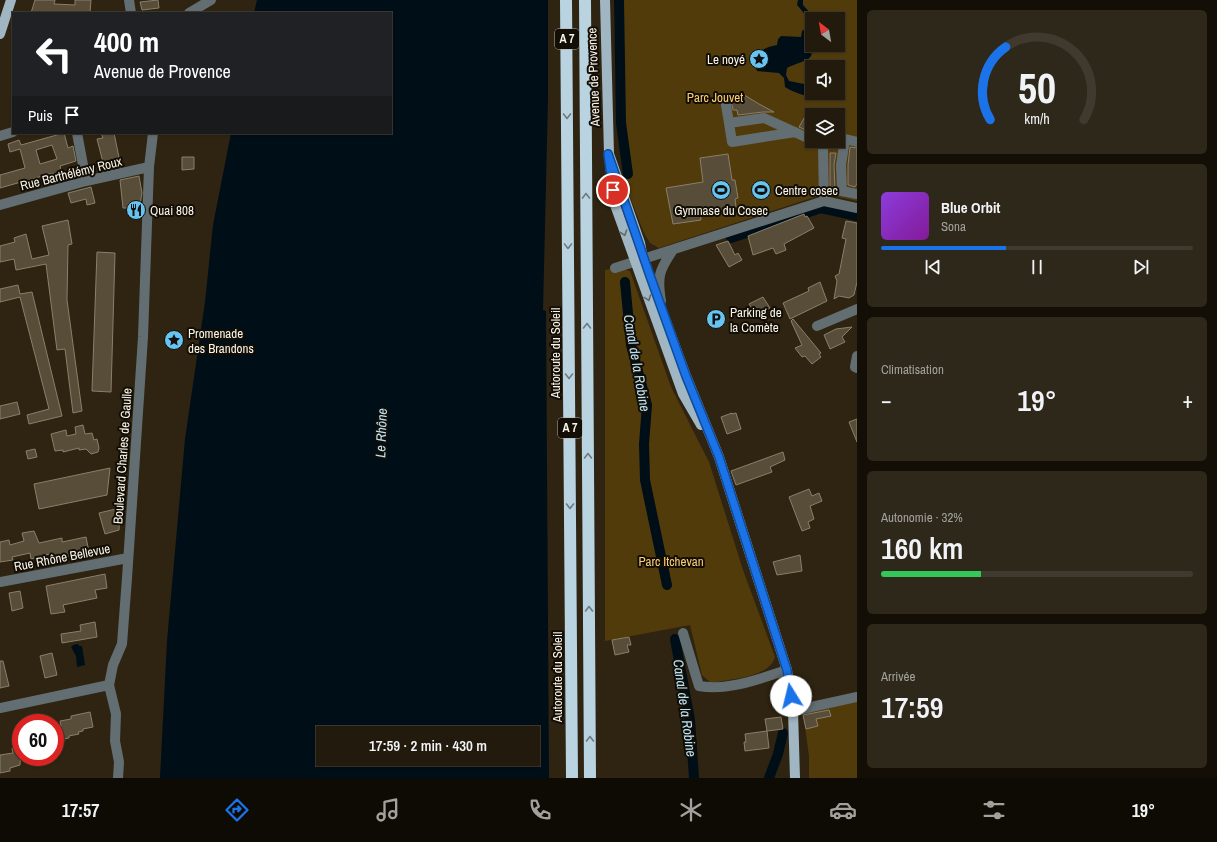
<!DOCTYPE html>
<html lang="fr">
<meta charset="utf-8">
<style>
body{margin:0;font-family:"Archivo Narrow",sans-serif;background:#2e281b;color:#f1f3f6;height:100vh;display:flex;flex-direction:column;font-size:15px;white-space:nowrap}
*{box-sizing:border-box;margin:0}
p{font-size:13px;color:#a2a19d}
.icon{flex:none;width:22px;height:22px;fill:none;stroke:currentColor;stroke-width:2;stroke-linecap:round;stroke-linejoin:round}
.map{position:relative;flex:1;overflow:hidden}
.sheet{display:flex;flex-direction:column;gap:10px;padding:10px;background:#130f07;width:360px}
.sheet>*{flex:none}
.banner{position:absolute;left:12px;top:12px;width:380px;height:122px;border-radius:0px;box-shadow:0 1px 3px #0004,0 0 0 1px #3f392e;background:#202124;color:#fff;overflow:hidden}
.needle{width:26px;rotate:329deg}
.fabs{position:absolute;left:805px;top:12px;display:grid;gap:8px}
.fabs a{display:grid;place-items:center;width:40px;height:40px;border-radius:0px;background:#221b0d;box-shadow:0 1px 3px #0004,0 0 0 1px #3f392e;font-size:20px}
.speed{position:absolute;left:12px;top:714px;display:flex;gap:8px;font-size:20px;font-weight:700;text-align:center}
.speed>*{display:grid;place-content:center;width:52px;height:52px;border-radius:50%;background:#221b0d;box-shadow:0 1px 3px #0004,0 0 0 1px #3f392e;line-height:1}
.speed .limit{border:6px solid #d22;background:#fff;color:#111}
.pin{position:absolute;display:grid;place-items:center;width:34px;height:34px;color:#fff;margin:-17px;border:2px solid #fff;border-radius:50%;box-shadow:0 1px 4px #0007}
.me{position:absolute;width:44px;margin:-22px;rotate:351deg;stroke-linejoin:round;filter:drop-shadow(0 0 3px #0008)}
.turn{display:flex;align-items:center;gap:14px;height:84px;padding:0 16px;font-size:18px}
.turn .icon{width:52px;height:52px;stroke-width:2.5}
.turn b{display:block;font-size:28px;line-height:34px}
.then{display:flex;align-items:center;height:38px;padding:0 16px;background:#0003;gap:8px;font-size:15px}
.big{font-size:30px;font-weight:600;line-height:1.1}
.sheet .card{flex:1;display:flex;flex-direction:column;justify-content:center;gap:6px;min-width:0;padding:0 14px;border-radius:6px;background:#2e281b}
.sheet .dial{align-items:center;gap:0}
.dial svg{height:104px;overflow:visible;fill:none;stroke:#3f392e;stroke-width:7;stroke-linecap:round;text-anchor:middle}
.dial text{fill:#f1f3f6;stroke:none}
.song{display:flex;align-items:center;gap:12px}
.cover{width:48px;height:48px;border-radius:6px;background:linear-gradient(135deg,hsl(270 70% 55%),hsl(290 70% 35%))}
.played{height:4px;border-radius:2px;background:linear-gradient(90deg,#1a73e8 40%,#3f392e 40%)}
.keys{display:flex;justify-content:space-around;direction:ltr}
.heat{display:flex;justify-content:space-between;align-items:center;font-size:22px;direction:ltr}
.charge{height:6px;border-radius:3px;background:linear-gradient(90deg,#34c759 32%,#3f392e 0)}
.trip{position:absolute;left:316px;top:726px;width:224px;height:40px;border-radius:0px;background:#221b0d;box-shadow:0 1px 3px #0004,0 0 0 1px #3f392e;font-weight:600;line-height:40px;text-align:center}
.tabs{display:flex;height:64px;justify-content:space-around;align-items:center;background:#0e0b05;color:#a2a19d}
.tabs .icon{width:28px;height:28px}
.tabs .selected{color:#1a73e8}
.tabs b{font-size:18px;color:#f1f3f6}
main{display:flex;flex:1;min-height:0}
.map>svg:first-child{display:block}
.green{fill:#523b0a;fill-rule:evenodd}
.water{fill:#000e18;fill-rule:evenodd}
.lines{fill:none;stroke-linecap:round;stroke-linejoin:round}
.canal{stroke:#000e18;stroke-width:10}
.building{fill:#584d39;stroke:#8b7f6a;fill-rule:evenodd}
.minor{stroke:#636e73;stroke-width:10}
.major{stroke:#a0b6c2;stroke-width:10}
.highway{stroke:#b9d3e1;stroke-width:12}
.oneway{stroke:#6e7a7e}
.oneway2{stroke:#606a6d}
.route-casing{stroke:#114b97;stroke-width:10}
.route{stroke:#1a73e8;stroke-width:7}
.labels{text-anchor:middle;stroke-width:4;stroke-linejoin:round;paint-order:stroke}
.shield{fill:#120e06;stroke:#b4afa4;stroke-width:1}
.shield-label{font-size:12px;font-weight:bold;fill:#faf4e8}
.poi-label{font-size:13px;fill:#faf4e8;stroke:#120e06;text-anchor:start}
.street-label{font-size:13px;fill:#faf4e8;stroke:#120e06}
.park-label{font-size:13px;fill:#fdce74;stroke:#120e06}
.water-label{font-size:14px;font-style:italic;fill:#bbe1f5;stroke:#120e06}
</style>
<main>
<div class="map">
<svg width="857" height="778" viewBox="0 0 857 778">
<rect width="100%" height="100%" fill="#2e2411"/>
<!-- green -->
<path class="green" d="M614 0H857V201L824 194 659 248 650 243 644 233 628 192 616 93ZM812 19H838V45H812ZM812 67H838V93H812ZM812 115H838V141H812Z
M617 268 630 271 671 387 709 462 743 570 775 657C769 678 730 679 711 683L702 675 690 625 605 641V270Z
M857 701V778H809V756L803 713Z"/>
<!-- water -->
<path class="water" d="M257 0H548V99L543 310 546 311 549 778H160L167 641 185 439 205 302 213 225 231 133H391V13H254ZM323 733H533V759H323Z
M798 0H803V5L813 16 812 28 806 32 804 39C822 61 805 59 787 68L786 75 789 81 804 84 812 88V93L823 94 820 101C809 96 793 93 785 87L784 78 779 73 757 71 754 62C758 50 766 47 777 45L778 39 781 36 801 37 802 31 808 27C808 17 804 13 797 5Z
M78 644 79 646H82L85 665 77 667 76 656 71 647 73 645Z"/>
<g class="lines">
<!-- canal -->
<path class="canal" d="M619 0 621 123 628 174
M731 238 821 208 857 216
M625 282 631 345 647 405 644 444 645 480 667 585
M675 639 690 720 694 778
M769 778 778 754 783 733"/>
</g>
<!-- building -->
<path class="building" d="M35 0H55L54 4 75 5V0H91L90 13H31Z
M158 0 159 8 142 10 140 2Z
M741 93 759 104 774 112H763L738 115 737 110H733L730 95Z
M807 113 812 115V133L799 127Z
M64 133 68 148 73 146 76 161 60 166 64 181H62L53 173 0 188V175L25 168 20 149 10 152 8 144 19 140 21 145ZM52 145 57 159 40 164 36 150Z
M101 133H114L121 167 105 170 97 139 103 138Z
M850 147 857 148V184L855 187 848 185V165Z
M830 153H836L834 165 835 189H830Z
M728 154 732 180H735L738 198 735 199 736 207 700 213 701 220 673 224 666 188 703 182 700 158Z
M182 157H194V169L182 170Z
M139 176 142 193 138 216 128 215V208H123L120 180Z
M91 187 95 203 87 205 86 199 71 203 68 193Z
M804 214 805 217 807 216 814 228 784 244 786 250 776 254 773 248 753 255 748 236Z
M68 220 72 244 68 245 67 300 82 411 73 413 65 349 57 350 46 264 16 270 14 259 0 262V246L15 242 14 238 26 234 32 259 49 255 42 226Z
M846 221 857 223V282L854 295 849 298 839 296 834 299 837 281 835 276 839 274 846 239 842 238Z
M728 241 735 255 738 253 742 260 729 267 716 245Z
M97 252 115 253 111 392 92 391Z
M820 282 827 301 790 319 783 303 809 291 808 288Z
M18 285 20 294 32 292 62 416 29 424 27 415 49 409 20 297 0 302V289Z
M763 297 770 308 756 315 749 304Z
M793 319 821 353 819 354 821 357 812 364 805 356 802 357 795 348 802 345 791 321Z
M852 327 842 337 845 342 830 349 824 335 836 329Z
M17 402 20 414 0 419V406Z
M732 413V414L736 413 741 429 727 434 721 417Z
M857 419V442L849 422Z
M83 425 85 434 92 433 94 440 97 439 99 448 98 452 91 454 86 449 79 450V448L63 452V450L55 451 51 434 66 430 67 436 76 434 75 427Z
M35 449 37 457 28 459 26 451Z
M783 452 785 460 770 467 772 472 736 485 731 471Z
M110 468 107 495 39 509 34 484Z
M809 489 812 496 819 493 822 501 810 506 814 519 808 522 810 528 802 531 789 497Z
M120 508 119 530 105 534 99 513Z
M34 531 39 543 62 538V542L86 537 89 552 54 559 53 553 31 559 30 553 12 557 13 560 0 562V542L9 540 10 545 24 541 22 533Z
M800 555 802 571 777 575 773 562Z
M105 574 107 588 95 590 97 598 63 605 65 612 51 614 46 586Z
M20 591 23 608 12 611 9 593Z
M95 622 97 637 62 643 61 634 81 631 80 625Z
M629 637 631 645H627L629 652 615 655 612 640Z
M52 653 57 675 45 678 40 656Z
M0 661H3L9 686 0 688Z
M829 710 831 716 816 719 818 726 806 729 803 715Z
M90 712 93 727 83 729V731L78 732 79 734 69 736V738L64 739 65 741 55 743V727L61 726 60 721 71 719V716Z
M781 717 783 729 767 731 769 748 745 751 744 742H746L745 734 767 731 765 719Z
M21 746 20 765 10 768V771L0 773V755L13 753 12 748Z"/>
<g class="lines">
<!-- minor -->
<path class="minor" d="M129 0 131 13
M189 13 211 0
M725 99 729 123 764 118 812 140
M729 123 732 142 795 132
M77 133 86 181
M0 136 13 132
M838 136 845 139 841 165 842 191 857 194
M845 139 857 142
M824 201 823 146 825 141
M0 205 86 181 149 167
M615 268 824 201 857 208
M661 301C657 277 659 270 673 250
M817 326 857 309
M857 356 855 367 857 368
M0 582 128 558
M683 633 699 686C728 691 759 679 787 670
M0 708 109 685
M793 711 857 697
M118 778 119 762 115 741 116 714 109 685 113 665 122 644 127 578 143 337 149 167 153 133"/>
<!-- major -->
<path class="major" d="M605 0 609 154 614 202 683 394 701 425
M0 34 11 0
M609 154 640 243 643 259 686 376 719 457 787 670 793 711 795 778"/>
<!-- highway -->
<path class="highway" d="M566 0 572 778
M585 0 590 778"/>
</g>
<!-- one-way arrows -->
<defs><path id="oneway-chevron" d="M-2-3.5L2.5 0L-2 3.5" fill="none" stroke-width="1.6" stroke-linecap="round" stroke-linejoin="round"/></defs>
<g class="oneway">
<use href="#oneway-chevron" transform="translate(567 116) rotate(90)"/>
<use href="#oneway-chevron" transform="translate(586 196) rotate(-90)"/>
<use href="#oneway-chevron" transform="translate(568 246) rotate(90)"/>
<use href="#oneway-chevron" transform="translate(587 326) rotate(-90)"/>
<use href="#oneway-chevron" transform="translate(569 376) rotate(90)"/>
<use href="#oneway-chevron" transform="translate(588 456) rotate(-90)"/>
<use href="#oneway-chevron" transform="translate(570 506) rotate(90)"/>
<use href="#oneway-chevron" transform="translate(589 609) rotate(-90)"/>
<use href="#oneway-chevron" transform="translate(590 739) rotate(-90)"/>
</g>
<g class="oneway2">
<use href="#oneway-chevron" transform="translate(624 233) rotate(71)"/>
<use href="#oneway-chevron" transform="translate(648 298) rotate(70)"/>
</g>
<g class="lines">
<!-- route casing -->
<g class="route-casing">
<path id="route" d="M613 190 608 154 649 273 686 376 719 457 787 670 791 696"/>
</g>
<!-- route -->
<use href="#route" class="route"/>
</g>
<!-- icons -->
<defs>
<g id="sight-disc" transform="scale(1)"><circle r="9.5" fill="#67c4f0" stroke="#120e06"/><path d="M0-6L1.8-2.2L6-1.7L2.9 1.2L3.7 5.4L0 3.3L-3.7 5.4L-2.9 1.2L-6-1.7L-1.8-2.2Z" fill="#111"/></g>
<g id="stadium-disc" transform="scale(1)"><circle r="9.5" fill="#67c4f0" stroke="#120e06"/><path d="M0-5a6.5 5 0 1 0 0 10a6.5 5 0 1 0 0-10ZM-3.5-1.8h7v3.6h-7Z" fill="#111"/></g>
<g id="restaurant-disc" transform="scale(1)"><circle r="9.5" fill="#67c4f0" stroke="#120e06"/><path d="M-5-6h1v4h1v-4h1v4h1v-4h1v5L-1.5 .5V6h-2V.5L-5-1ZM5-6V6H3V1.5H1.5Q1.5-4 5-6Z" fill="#111"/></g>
<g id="parking-disc" transform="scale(1)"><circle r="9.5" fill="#67c4f0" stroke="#120e06"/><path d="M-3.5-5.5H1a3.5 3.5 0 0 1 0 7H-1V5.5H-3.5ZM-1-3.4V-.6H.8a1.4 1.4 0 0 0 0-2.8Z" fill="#111"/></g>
</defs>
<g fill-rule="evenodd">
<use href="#sight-disc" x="759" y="59"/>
<use href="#stadium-disc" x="721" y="190"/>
<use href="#stadium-disc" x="761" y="190"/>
<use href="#restaurant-disc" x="136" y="210"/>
<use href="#parking-disc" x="716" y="319"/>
<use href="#sight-disc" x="174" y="340"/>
</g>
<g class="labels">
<!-- shield labels -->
<g class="shield">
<rect x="555" y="29" width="24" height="20" rx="3"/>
<rect x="558" y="418" width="24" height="20" rx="3"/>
</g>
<g class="shield-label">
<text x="567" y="43">A 7</text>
<text x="570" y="432">A 7</text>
</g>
<!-- poi labels -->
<g class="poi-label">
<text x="745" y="64" text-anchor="end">Le noyé</text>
<text x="775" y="195">Centre cosec</text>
<text x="150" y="215">Quai 808</text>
<text x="721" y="215" text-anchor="middle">Gymnase du Cosec</text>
<text x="730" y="317">Parking de<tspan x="730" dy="15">la Comète</tspan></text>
<text x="188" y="338">Promenade<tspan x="188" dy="15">des Brandons</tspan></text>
</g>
<!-- street labels -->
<g class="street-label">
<text transform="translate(593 77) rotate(-92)" y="5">Avenue de Provence</text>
<text transform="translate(71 173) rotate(-14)" y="5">Rue Barthélémy Roux</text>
<text transform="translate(555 353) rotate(-90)" y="5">Autoroute du Soleil</text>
<text transform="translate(122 456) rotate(-86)" y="5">Boulevard Charles de Gaulle</text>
<text transform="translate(62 557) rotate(-11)" y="5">Rue Rhône Bellevue</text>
<text transform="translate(557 677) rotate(-90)" y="5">Autoroute du Soleil</text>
</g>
<!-- park labels -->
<g class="park-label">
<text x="715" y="102">Parc Jouvet</text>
<text x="671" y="566">Parc Itchevan</text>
</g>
<!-- water labels -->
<g class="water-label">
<text transform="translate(637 363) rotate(80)" y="5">Canal de la Robine</text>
<text transform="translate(381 433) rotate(-88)" y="5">Le Rhône</text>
<text transform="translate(685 708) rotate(82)" y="5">Canal de la Robine</text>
</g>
</g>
</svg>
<div class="fabs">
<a><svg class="needle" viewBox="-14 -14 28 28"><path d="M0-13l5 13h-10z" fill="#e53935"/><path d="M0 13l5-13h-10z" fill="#a2a19d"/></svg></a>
<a><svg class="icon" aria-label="sound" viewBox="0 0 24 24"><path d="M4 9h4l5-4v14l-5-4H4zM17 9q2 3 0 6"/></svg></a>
<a><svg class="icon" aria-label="layers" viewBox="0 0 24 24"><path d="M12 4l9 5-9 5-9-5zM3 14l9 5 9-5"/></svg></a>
</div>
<div class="speed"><div class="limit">60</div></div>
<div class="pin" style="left:613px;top:190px;background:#d93025"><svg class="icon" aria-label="arrive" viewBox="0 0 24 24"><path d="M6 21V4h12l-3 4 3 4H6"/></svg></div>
<svg class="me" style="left:791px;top:696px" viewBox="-20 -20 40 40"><circle r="19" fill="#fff"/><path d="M0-13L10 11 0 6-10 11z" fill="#1a73e8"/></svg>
<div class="trip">17:59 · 2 min · 430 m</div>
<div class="banner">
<div class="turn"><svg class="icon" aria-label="left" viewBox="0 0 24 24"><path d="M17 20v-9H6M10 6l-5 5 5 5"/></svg><div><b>400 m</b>Avenue de Provence</div></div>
<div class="then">Puis<svg class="icon" aria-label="arrive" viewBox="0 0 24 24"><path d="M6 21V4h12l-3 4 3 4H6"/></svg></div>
</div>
</div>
<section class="sheet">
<div class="card dial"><svg viewBox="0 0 100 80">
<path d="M14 69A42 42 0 1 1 86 69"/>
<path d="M14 69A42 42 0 0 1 26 13" stroke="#1a73e8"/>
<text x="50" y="56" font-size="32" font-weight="700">50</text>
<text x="50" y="72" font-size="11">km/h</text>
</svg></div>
<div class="card">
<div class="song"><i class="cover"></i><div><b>Blue Orbit</b><p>Sona</p></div></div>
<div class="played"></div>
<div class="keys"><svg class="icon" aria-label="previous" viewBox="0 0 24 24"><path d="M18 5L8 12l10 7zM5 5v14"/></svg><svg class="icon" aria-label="pause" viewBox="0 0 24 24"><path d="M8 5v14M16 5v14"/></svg><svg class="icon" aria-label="next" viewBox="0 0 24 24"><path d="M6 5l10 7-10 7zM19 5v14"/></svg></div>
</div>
<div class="card"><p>Climatisation</p>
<div class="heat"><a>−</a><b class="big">19°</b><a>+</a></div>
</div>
<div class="card"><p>Autonomie · 32%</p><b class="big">160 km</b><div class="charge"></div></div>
<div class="card"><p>Arrivée</p><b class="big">17:59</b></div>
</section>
</main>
<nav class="tabs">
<b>17:57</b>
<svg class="icon selected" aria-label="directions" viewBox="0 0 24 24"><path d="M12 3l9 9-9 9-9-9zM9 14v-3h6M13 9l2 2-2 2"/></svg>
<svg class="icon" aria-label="music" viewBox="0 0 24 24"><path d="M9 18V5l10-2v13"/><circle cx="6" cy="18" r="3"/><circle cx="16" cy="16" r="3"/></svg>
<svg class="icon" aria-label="phone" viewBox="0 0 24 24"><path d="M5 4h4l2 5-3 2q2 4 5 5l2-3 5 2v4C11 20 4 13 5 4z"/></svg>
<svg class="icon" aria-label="climate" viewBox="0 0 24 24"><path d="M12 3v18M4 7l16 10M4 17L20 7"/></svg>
<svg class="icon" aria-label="car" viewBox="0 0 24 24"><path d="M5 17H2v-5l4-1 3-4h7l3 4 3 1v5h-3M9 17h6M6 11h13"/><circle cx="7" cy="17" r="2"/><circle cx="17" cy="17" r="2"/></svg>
<svg class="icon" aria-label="filters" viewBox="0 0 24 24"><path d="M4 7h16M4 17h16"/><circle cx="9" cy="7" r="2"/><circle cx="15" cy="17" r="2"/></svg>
<b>19°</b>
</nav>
